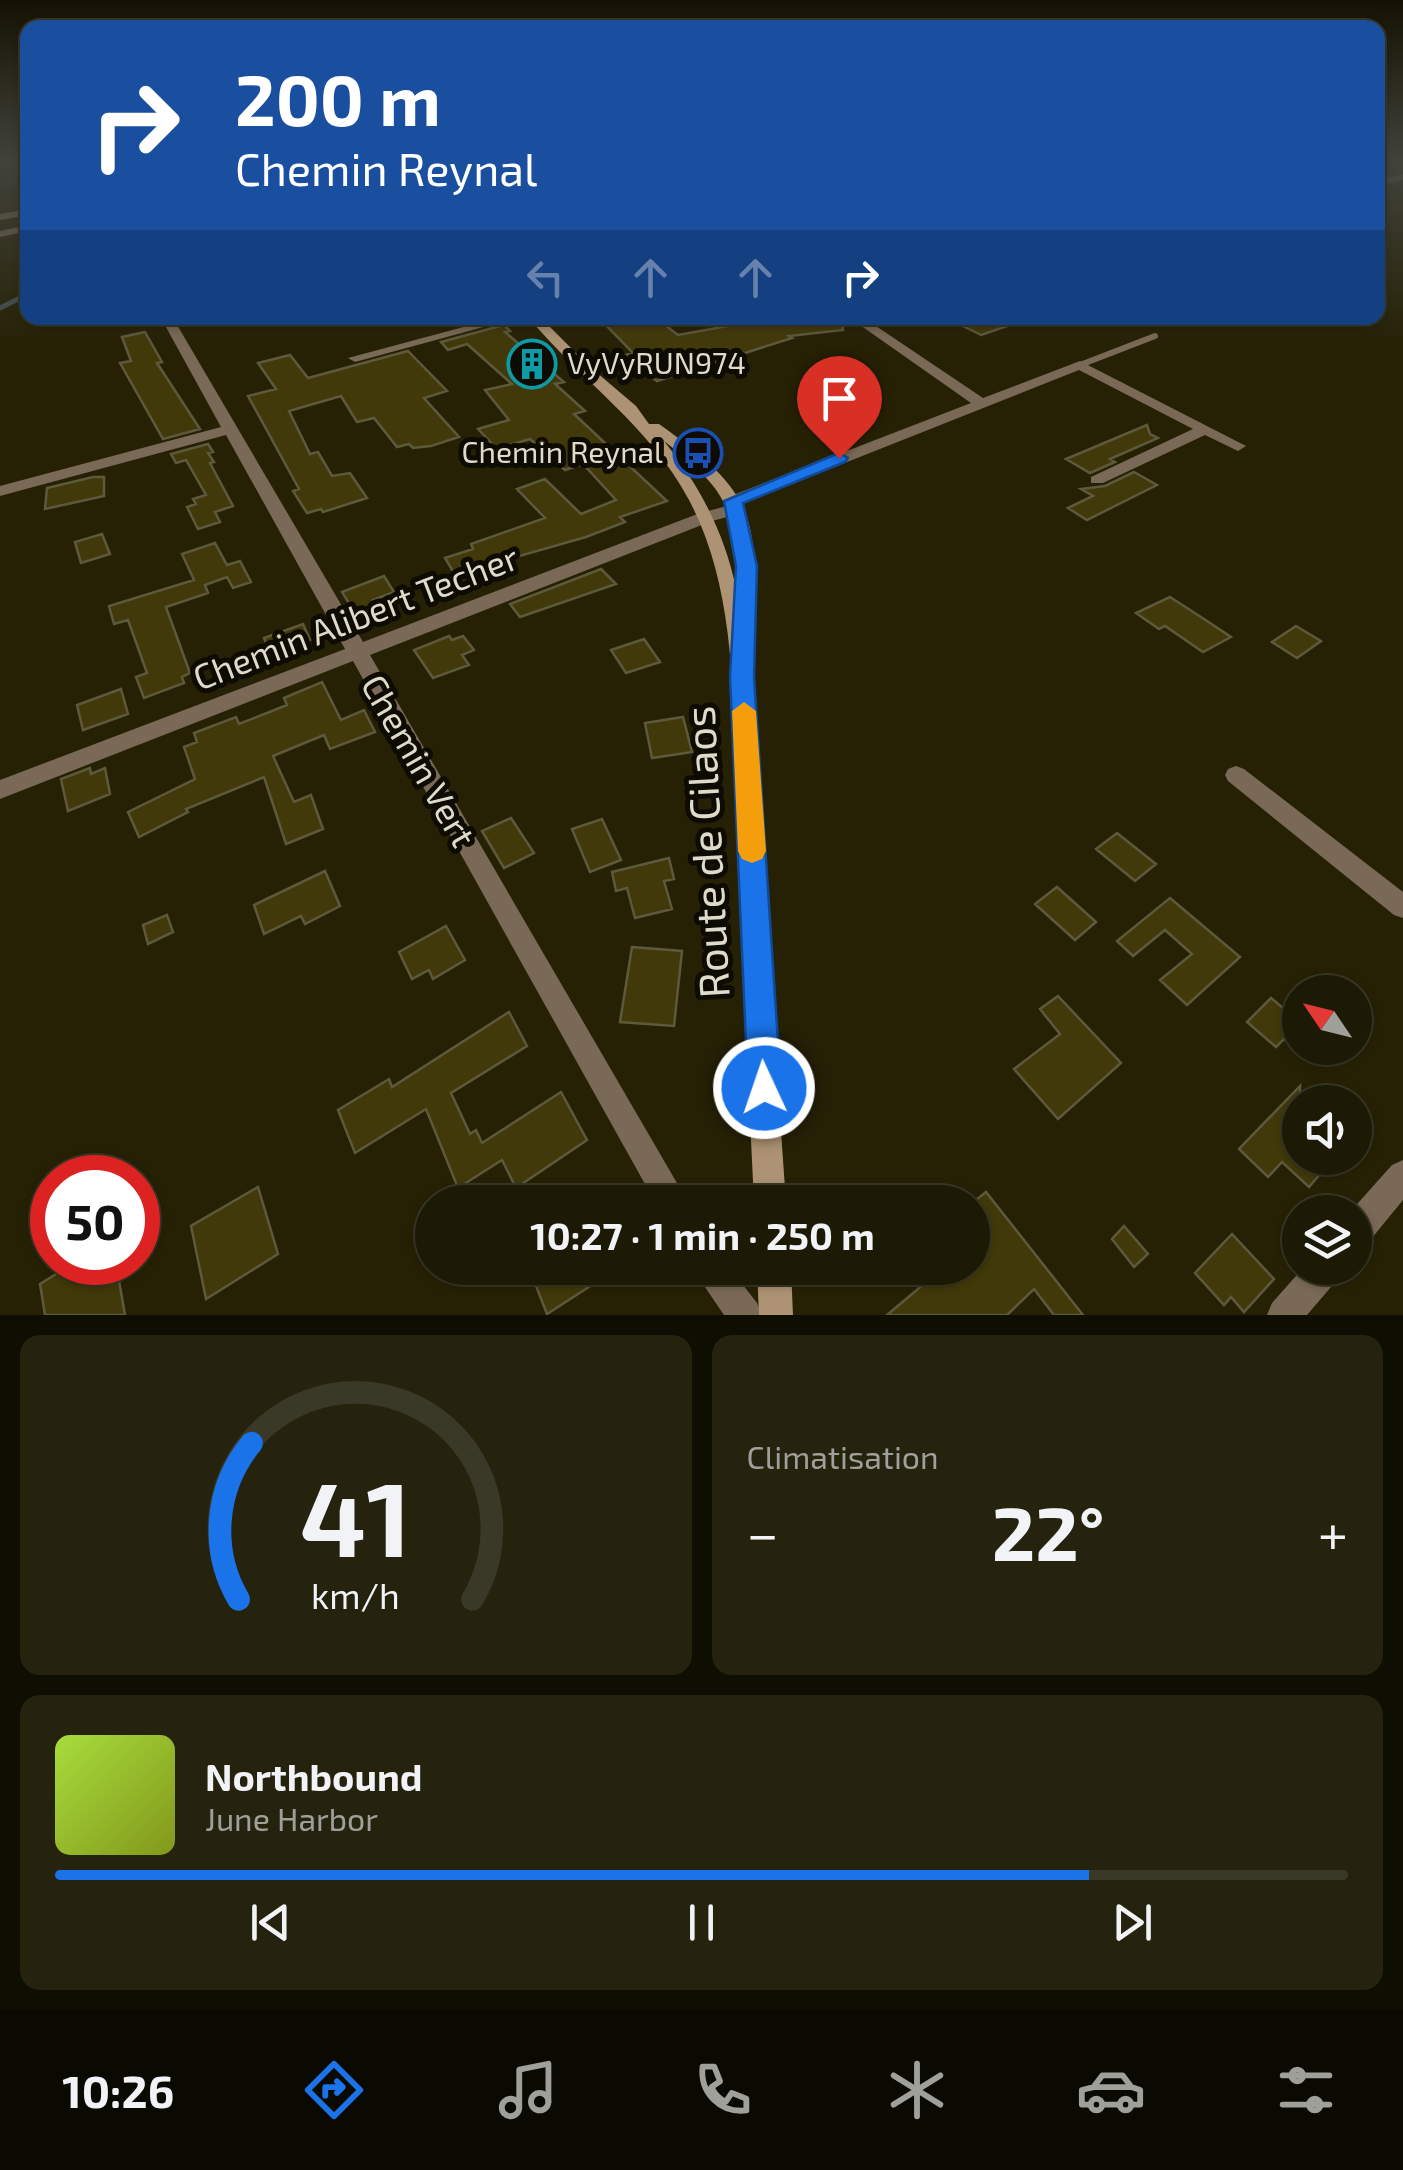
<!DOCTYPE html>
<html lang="fr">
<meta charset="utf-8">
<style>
body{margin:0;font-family:"Exo 2",sans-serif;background:#25220e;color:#f1f3f6;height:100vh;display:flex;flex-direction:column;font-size:38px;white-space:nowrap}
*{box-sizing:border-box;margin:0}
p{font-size:32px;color:#a0a09a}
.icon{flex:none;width:55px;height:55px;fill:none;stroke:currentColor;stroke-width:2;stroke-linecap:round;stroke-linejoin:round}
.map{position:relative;height:1315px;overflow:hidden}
.side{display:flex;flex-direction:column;gap:20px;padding:20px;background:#0f0e02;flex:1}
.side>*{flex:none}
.top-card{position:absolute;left:20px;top:20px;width:1365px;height:305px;border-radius:20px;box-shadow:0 2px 8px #0004,0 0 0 2px #3a3826;background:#1a4fa0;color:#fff;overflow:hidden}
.needle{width:65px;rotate:305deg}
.controls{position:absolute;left:1282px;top:975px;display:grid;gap:20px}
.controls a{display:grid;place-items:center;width:90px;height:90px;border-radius:50%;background:#1c1904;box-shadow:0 2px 8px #0004,0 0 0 2px #3a3826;font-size:50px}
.speed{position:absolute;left:30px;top:1155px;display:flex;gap:20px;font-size:50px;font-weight:700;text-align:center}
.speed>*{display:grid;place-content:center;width:130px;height:130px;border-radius:50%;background:#1c1904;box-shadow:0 2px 8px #0004,0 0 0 2px #3a3826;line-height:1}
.speed .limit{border:15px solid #d22;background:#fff;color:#111}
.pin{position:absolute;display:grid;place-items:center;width:85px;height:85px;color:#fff;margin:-102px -42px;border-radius:50% 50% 50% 0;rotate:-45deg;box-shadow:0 0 10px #0007}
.pin .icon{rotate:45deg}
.me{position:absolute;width:110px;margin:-55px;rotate:357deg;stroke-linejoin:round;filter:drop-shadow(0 0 8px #0008)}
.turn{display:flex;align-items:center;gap:35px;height:210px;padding:0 50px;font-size:45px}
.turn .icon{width:130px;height:130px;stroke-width:2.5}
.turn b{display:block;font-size:70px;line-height:85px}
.lanes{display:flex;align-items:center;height:95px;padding:0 50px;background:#0003;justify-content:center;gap:50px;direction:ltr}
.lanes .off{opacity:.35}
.big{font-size:75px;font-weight:700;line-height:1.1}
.side .card{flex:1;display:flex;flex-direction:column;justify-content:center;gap:15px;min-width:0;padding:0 35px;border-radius:20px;background:#25220e}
.side .dial{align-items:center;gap:0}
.dial svg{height:260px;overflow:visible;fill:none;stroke:#3a3826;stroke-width:7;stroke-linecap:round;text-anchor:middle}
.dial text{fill:#f1f3f6;stroke:none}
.song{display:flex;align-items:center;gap:30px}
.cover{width:120px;height:120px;border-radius:15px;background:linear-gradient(135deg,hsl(80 70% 55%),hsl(70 70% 35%))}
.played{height:10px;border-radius:5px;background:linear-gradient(90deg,#1a73e8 80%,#3a3826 80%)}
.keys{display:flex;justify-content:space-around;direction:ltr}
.heat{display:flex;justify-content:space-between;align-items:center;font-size:55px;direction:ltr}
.side .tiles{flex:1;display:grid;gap:20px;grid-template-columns:1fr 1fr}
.card:last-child{grid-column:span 2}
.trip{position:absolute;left:415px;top:1185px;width:575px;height:100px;border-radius:50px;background:#1c1904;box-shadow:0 2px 8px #0004,0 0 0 2px #3a3826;font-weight:700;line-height:100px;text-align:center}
.dock{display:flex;height:160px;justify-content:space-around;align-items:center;background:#0b0a02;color:#a0a09a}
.dock .icon{width:70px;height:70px}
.dock .active{color:#1a73e8}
.dock b{font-size:45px;color:#f1f3f6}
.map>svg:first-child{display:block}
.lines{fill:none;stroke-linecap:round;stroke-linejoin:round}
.stream{stroke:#454e51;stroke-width:5}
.building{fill:#413909;stroke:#5e593c;stroke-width:2.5}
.service{stroke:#7a6956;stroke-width:6}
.minor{fill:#7a6956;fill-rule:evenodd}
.secondary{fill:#ad9373;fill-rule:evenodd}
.route{fill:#1a73e8;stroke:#114b97;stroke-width:2.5}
.slow{fill:#f59e0b}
.labels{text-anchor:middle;stroke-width:10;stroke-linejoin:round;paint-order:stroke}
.far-poi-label{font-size:30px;fill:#dedbca;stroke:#0d0b02;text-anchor:start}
.street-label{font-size:35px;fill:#dedbca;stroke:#0d0b02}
.near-street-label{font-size:42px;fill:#dedbca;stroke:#0d0b02}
</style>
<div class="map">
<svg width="1403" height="1315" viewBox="0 0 1403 1315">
<rect width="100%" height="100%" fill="#262105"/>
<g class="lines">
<!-- stream -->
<path class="stream" d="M0 308 28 294"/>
</g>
<!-- building -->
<path class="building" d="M599 318H656L678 335 772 318H842L843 330 789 336 792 338 657 381 622 356 633 353Z
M947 318H1024L1025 320 981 335Z
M504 325 510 331 505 332 564 382 555 384 585 411 574 414 667 501 620 517 625 522 586 537 484 566 486 569 457 578 445 558 473 549 471 544 545 518 517 489 545 479 581 514 616 500 583 464 565 470 530 439 497 449 478 429 509 420 485 390 512 384 467 344 448 350 441 342Z
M145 332 162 362 157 363 200 429 163 439 120 363 131 361 122 337Z
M408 351 447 391 424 398 459 437 431 446 413 448 409 444 397 447 374 418 357 422 341 396 289 411 310 454 318 452 332 476 350 473 367 498 323 512 321 509 307 513 293 491 299 489 248 396 276 389 258 363 290 355 308 378Z
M1147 425 1150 434 1158 438 1110 459 1115 462 1090 473 1066 459Z
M208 444 213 452 208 453 214 462 210 463 233 506 215 512 220 522 198 529 187 507 196 504 193 499 206 495 186 460 176 463 171 454Z
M1134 472 1157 485 1087 520 1068 508 1093 496 1081 489 1105 486Z
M93 477H104V496L45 509 47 488Z
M102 534 110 554 81 563 75 542Z
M215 543 227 565 240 561 251 582 233 588 227 577 205 585 208 593 166 607 190 673 182 677 184 683 144 698 136 677 147 673 128 620 114 624 109 606 194 580 182 554Z
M601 569 616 584 520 617 510 604Z
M384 576 394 592 373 600 377 607 356 615 342 592Z
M1170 597 1204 619 1231 637 1203 652 1165 626 1159 629 1136 613Z
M303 624 310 640 297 645 299 649 272 659 264 638Z
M1296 626 1321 641 1297 658 1272 642Z
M449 636 452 640 463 636 474 650 462 655 469 665 433 678 414 650Z
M644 639 660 662 626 673 611 650Z
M322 682 341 720 364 710 375 732 330 749 324 735 273 756 294 802 311 795 323 829 286 844 264 777 186 809 188 812 139 837 128 812 195 779 184 747 197 742 194 733 236 717 239 724 287 705 284 698Z
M121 689 128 714 83 730 77 705Z
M683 717 692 752 652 758 645 723Z
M90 768 91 774 105 768 110 794 68 811 61 779Z
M511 818 534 853 504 868 482 831Z
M602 819 621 860 590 872 572 829Z
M1117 833 1156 864 1135 881 1096 849Z
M669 858 674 879 664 881 672 909 635 918 627 888 616 891 612 872Z
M325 871 340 906 305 924 301 916 264 934 254 905Z
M1057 887 1096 922 1075 940 1035 904Z
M1170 898 1240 957 1187 1005 1160 980 1192 954 1165 930 1133 956 1117 941Z
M167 915 173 932 148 944 143 925Z
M446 926 465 960 433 979 429 970 412 979 399 952Z
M632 947 682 951 674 1026 620 1022Z
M1058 996 1121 1063 1058 1119 1014 1069 1060 1034 1040 1009Z
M1271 998 1300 1022V1053L1284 1039 1276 1047 1247 1022Z
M509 1012 527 1046 451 1093 470 1134 476 1130 482 1143 561 1092 587 1140 516 1188 502 1160 458 1188 426 1109 355 1153 338 1110 389 1079 392 1087Z
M1300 1086V1158H1334L1309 1187 1282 1162 1268 1177 1239 1149Z
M258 1187 278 1254 206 1299 191 1226Z
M986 1192 1083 1315H1054L1034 1289 1007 1315H887L943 1268H972V1203Z
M1124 1226 1148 1254 1134 1267 1112 1239Z
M1232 1234 1274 1279 1244 1312 1231 1297 1224 1305 1195 1273Z
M75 1262H103L106 1276 117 1269 125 1315H45L40 1284Z
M529 1268H588L595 1283 547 1314Z"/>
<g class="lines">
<!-- service -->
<path class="service" d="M1080 365 1155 336"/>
<!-- minor -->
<path class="minor" d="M1396 162H1403V166L1397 164Z
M1403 174V180L1378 186V180Z
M28 209V215L0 220V214Z
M28 225V231L0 237V231Z
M161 318H173L363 642 700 513 731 505 726 501 728 497 971 403 850 318H864L983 398 1080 361 1246 446 1238 451 1205 435 1103 483H1091V477L1193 429 1079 370 739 505 744 509 742 513 712 521 370 655 688 1202H655L353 661 0 799V780L345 649 226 435 0 496V486L221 427Z
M497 318H516L355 362 348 358Z
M1236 766 1244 769 1403 892V918L1394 915 1228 781 1225 775 1228 769Z
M1403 1160V1200L1367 1244 1355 1248V1212H1350L1392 1165Z
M692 1268H730L757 1303 762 1315H724Z
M1303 1268H1342L1337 1280 1307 1315H1267L1272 1303Z"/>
<!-- secondary -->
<path class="secondary" d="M529 318H541L589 366 636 406 649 424H659C757 494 757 516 754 632L746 638 786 1202H754C748 1078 742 953 737 829 732 722 741 598 689 500 650 426 581 381 529 318ZM664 441C726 489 738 509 736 588 724 532 700 486 664 441Z
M757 1268H791L793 1315H759Z"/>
</g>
<!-- sky -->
<linearGradient id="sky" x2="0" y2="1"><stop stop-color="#151203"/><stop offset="0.47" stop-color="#41433b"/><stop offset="1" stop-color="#41433b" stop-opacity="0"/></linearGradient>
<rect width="1403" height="346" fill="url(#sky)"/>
<!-- route -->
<path class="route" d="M839 453 848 458 845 462 743 503 757 566 754 677 781 1088 776 1100 764 1105 753 1100 748 1088 730 677 736 566 724 501Z"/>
<!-- slow -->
<path class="slow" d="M744 702 756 711 766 851 762 859 752 863 742 859 738 851 732 711Z"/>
<!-- icons -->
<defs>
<g id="building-ring" transform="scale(2.5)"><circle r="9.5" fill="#0d0b02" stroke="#0f9aa8" stroke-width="1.5"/><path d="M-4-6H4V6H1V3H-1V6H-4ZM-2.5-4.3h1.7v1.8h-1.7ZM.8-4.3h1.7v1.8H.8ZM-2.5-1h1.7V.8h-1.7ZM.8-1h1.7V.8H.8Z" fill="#0f9aa8"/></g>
<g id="bus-ring" transform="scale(2.5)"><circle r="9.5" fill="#0d0b02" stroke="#1a4fb4" stroke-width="1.5"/><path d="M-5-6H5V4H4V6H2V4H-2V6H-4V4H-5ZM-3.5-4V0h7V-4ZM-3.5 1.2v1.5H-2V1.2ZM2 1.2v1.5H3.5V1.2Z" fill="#1a4fb4"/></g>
</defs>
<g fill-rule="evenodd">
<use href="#building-ring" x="532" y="364"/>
<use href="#bus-ring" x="698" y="453"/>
</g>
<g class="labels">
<!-- far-poi labels -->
<g class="far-poi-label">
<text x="567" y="374">VyVyRUN974</text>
<text x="663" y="463" text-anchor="end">Chemin Reynal</text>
</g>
<!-- street labels -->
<g class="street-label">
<text transform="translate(356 618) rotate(-21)" y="12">Chemin Alibert Techer</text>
<text transform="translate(418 761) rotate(60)" y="12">Chemin Vert</text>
</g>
<!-- near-street labels -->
<g class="near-street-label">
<text transform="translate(707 852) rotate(-93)" y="15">Route de Cilaos</text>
</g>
</g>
</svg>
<div class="controls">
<a><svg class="needle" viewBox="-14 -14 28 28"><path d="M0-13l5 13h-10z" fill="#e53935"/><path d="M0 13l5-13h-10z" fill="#a0a09a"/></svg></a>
<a><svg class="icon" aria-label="sound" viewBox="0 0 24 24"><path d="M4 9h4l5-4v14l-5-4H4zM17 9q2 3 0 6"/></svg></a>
<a><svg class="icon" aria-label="layers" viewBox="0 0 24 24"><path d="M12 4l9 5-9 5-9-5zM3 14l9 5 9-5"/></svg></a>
</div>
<div class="speed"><div class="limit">50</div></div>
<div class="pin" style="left:839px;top:458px;background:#d93025"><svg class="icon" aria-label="arrive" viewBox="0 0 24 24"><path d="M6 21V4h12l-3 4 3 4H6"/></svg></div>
<svg class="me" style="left:764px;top:1088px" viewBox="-20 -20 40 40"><circle r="17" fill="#1a73e8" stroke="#fff" stroke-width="3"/><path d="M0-11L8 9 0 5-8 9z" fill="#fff"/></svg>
<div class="trip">10:27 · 1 min · 250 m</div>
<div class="top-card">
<div class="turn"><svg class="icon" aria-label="right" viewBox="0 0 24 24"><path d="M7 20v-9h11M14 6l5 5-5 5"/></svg><div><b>200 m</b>Chemin Reynal</div></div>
<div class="lanes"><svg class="icon off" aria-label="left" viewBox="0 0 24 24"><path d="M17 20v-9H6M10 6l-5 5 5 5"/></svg><svg class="icon off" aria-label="ahead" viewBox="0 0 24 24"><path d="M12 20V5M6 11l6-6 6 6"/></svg><svg class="icon off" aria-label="ahead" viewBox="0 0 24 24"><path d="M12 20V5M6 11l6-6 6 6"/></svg><svg class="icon" aria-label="right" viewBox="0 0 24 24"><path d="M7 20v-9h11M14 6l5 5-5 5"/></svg></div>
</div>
</div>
<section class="side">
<div class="tiles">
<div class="card dial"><svg viewBox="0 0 100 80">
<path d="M14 69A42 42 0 1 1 86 69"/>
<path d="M14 69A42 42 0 0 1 18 21" stroke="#1a73e8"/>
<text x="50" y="56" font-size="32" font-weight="700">41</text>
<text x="50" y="72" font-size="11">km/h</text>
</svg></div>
<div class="card"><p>Climatisation</p>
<div class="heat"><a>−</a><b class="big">22°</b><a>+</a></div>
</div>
<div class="card">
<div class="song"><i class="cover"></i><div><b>Northbound</b><p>June Harbor</p></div></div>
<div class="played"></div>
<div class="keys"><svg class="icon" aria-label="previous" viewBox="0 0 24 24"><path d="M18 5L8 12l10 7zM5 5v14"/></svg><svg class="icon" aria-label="pause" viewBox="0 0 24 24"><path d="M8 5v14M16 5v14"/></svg><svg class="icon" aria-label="next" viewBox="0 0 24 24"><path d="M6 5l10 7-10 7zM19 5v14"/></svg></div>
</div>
</div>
</section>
<nav class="dock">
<b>10:26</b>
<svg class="icon active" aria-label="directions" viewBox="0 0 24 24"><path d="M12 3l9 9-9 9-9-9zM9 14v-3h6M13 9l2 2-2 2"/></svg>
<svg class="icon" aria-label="music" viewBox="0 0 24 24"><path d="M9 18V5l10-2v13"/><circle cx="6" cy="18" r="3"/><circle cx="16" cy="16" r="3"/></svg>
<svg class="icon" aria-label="phone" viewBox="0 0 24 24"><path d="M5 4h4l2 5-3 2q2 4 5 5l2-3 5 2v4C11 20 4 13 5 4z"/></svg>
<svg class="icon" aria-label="climate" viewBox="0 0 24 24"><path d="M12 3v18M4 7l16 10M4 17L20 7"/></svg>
<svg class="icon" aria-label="car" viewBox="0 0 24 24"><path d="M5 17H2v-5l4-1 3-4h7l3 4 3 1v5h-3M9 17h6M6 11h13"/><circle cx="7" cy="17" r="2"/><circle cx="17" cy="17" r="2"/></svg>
<svg class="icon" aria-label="filters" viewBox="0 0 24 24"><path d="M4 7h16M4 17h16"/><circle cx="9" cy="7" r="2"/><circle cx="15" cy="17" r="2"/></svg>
</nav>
